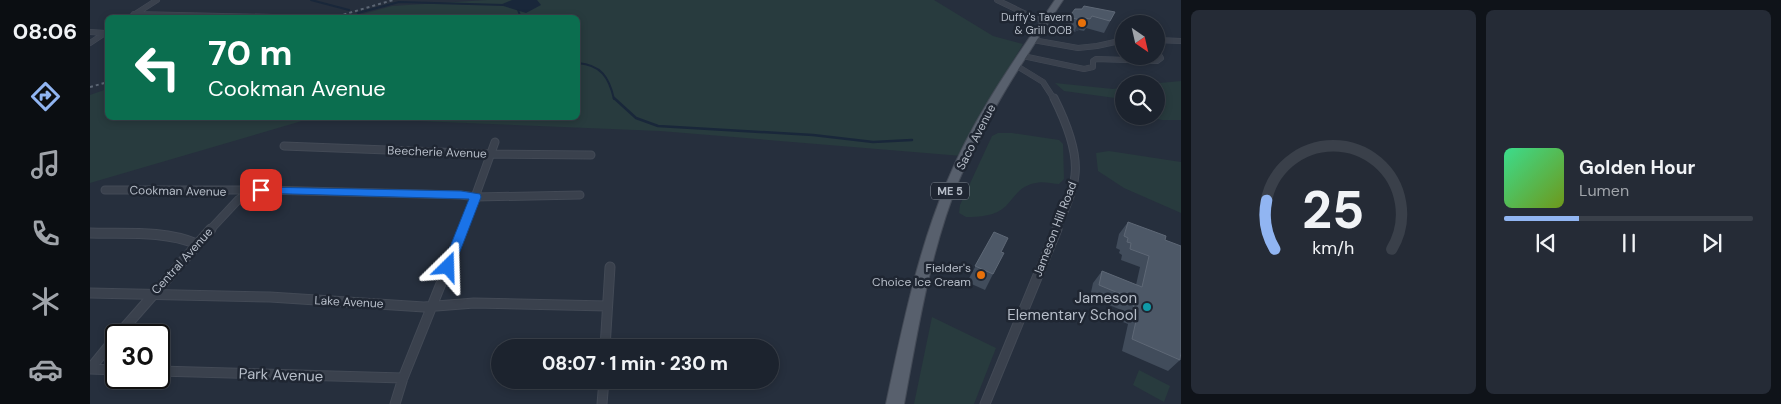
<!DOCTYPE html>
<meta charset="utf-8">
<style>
body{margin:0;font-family:"DM Sans",sans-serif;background:#252b36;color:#f1f3f6;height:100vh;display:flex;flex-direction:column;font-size:19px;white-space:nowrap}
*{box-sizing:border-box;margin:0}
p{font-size:16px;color:#a0a4aa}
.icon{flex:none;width:28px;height:28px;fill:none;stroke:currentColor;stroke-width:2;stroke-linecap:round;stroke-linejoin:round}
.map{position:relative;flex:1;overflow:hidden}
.panel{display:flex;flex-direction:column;gap:10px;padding:10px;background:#0f1319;width:600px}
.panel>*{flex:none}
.top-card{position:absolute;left:15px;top:15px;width:475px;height:105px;border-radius:8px;box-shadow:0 2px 8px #0003,0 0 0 1px #3a404a;background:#0b6e4f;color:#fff;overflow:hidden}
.needle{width:32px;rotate:146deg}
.fabs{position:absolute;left:1025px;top:15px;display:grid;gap:10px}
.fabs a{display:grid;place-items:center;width:50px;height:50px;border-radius:50%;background:#1c232e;box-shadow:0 2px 8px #0003,0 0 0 1px #3a404a;font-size:25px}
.speed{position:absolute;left:15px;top:324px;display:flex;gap:10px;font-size:25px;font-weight:700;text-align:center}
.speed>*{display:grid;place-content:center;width:65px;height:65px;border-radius:50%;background:#1c232e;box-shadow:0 2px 8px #0003,0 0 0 1px #3a404a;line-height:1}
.speed .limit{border:2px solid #111;border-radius:8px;background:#fff;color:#111}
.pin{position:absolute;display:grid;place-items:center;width:42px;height:42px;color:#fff;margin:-21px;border-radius:10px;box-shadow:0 2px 8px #0006}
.me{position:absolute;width:55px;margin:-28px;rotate:22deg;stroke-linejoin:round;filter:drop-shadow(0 0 4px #0008)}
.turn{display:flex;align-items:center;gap:18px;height:105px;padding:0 20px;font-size:22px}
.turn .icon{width:65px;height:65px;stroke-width:2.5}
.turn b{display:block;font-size:35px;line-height:42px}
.panel .widget{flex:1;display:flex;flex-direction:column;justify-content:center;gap:8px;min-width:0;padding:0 18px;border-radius:8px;background:#252b36}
.panel .dial{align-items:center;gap:0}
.dial svg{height:130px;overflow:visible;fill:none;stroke:#3a404a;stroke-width:7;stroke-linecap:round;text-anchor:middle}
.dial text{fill:#f1f3f6;stroke:none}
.song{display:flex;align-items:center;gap:15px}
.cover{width:60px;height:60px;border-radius:8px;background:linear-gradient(135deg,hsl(150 70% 55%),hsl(80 70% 35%))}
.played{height:5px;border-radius:2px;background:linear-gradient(90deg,#91b5f2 30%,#3a404a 30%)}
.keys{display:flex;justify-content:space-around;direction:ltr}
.panel .tiles{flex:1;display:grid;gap:10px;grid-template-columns:repeat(2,1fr)}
.trip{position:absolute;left:401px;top:339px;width:288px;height:50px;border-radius:25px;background:#1c232e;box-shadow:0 2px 8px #0003,0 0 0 1px #3a404a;font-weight:800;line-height:50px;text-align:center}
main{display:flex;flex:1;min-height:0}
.tabs{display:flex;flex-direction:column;width:90px;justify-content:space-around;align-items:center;background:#0b0e12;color:#a0a4aa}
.tabs .icon{width:35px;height:35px}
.tabs .current{color:#91b5f2}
.tabs b{font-size:22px;color:#f1f3f6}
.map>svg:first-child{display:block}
.green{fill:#283b3e}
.water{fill:#19273a}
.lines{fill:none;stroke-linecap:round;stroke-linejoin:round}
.stream-far1{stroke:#19273a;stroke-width:2}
.stream{stroke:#19273a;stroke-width:2.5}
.street-far2-casing{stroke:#434a56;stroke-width:6}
.street-far1-casing{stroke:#434a56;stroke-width:9}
.street-casing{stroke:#434a56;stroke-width:11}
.primary-casing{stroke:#434a56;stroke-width:2}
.street-far2{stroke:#3a414d;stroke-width:5}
.street-far1{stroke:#3a414d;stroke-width:7}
.street{stroke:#3a414d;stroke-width:9}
.primary{fill:#58606d;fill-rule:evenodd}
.rail{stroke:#5c6674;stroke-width:2;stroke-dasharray:3 3;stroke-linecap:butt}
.wall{fill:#414c5b}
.shaded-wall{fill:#313b4a}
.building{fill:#4d5867;stroke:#5e6876}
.route{fill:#1a73e8;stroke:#114b97}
.food-dot{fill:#e8710a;stroke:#1f2632;stroke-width:2}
.culture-dot{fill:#0f9aa8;stroke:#1f2632;stroke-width:2}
.labels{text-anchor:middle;stroke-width:5;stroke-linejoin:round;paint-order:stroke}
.far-poi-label{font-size:11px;fill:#b6bdc8;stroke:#1f2632;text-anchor:end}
.shield{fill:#1f2632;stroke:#89909b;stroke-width:1}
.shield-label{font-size:11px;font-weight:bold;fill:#b6bdc8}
.street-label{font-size:12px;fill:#b6bdc8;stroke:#1f2632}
.poi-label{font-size:12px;fill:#b6bdc8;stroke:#1f2632;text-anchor:end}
.near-poi-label{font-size:15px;fill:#b6bdc8;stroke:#1f2632;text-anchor:end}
.near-street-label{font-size:15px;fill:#b6bdc8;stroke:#1f2632}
</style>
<main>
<nav class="tabs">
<b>08:06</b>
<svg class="icon current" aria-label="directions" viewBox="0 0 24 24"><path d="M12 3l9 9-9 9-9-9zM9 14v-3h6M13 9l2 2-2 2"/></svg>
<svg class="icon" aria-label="music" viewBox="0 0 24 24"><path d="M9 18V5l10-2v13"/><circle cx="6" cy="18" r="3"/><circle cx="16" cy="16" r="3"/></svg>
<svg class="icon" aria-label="phone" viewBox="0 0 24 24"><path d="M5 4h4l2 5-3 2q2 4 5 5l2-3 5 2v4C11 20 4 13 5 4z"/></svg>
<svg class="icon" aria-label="climate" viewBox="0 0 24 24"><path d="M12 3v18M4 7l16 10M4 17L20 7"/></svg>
<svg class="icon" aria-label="car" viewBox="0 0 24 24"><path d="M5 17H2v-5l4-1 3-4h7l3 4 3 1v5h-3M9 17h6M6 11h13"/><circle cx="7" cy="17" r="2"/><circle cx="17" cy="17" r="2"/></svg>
</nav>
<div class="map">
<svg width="1091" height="404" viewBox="0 0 1091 404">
<rect width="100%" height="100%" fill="#262f3d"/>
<!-- green -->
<path class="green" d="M397 0H844L903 36 933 44 903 95 872 156 570 131 252 118H488V18L262 17 302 6Z
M1091 81V120H1072L1058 116H1066V84H1059Z
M965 83 1023 89 1034 87V102L1025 98 974 91Z
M17 89 18 118H222L0 183V95Z
M908 133H922L969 140 973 144 974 179 969 184C962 184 953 181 946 183 931 185 925 196 916 206 906 216 889 217 876 217L869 213 870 205 902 136Z
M1019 151 1091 162V213L1034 188 1008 171 1006 153Z
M842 317 906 348 884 404H824Z
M1049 370 1080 386 1074 402 1043 385Z"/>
<!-- water -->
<path class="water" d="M422 0H447L451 5 436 13 410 5Z"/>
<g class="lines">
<!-- stream-far1 -->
<path class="stream-far1" d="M221 0 259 10
M428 10 431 18
M268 13 309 2 414 5
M488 63C511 65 519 77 524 99"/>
<!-- stream -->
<path class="stream" d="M524 98 546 118 568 126 723 135 783 142 822 140"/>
<!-- street-far2 casing -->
<g class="street-far2-casing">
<path id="street-far2" d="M907 0 940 16 956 21
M44 14 183 17
M39 18 67 0
M0 32 15 33
M943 40 988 48 1007 46 1034 40
M1066 40 1091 41
M0 43 18 31
M933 56 994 69 1003 67V61L1006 59 1067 61 1071 58 1066 50
M927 66 953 82 964 99"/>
</g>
<!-- street-far1 casing -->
<g class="street-far1-casing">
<path id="street-far1" d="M964 98C975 120 988 150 985 175 983 194 973 213 966 230
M194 146 400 154 501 155
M15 190H175L371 195 386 197 490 195
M120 230 148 200 160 192
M373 230 405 142"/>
</g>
<!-- street casing -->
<g class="street-casing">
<path id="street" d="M0 233C35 234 74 230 107 244
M0 293 180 297 334 307 384 303 517 306
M28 335 121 229
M515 348 520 267
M0 369 26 337
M0 369 26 370
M69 371 313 378
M305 404 313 378 373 229
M512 404 514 380
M895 404 967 229"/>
</g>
<!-- primary casing -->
<g class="primary-casing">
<path id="primary" d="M965 0H973C935 58 896 116 869 180 840 251 828 329 814 404H796C812 329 827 253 857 182 884 116 926 58 965 0Z"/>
</g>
<!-- street-far2 -->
<use href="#street-far2" class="street-far2"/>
<!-- street-far1 -->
<use href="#street-far1" class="street-far1"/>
<!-- street -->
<use href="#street" class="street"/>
<!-- primary -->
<use href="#primary" class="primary"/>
<!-- rail -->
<path class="rail" d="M242 18 303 0
M0 87 18 82"/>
</g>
<!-- wall -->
<path class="wall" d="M992 9 1025 12 1014 33 996 28 994 31 989 30 984 32 973 29 979 17Z
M1038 222 1075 240 1090 360 1078 371 1032 351 1038 324 1033 322 1036 312 1000 297 1003 283 1012 271 1046 285 1050 267 1031 260 1032 255 1029 253 1030 250 1026 248 1029 234Z
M904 232 911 252 903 274 895 290 877 282Z"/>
<!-- shaded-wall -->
<path class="shaded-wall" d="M995 18 989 30 984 32 990 20Z"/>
<!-- building -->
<path class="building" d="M994 6 1025 12 1020 21 1002 16 1000 19 995 18 990 20 979 17 985 9H992Z
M1038 222 1076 236 1075 240 1091 246V351L1090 360 1042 339 1048 312 1043 310 1045 300 1009 285 1012 271 1052 287 1059 256 1040 249 1041 243 1037 242 1038 238 1034 236Z
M904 232 918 238 911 252 914 253 903 274 885 266Z"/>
<!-- route -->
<path class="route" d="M171 187 371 191 390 194 391 197 364 267 363 270H353L352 267 379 199 167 193 166 190Z"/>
<!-- markers -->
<g class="food-dot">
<circle cx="992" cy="23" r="5"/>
<circle cx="891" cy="275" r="5"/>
</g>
<circle class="culture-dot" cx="1057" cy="307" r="5"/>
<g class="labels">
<!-- far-poi labels -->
<g class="far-poi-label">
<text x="982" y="21">Duffy's Tavern<tspan x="982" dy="13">&amp; Grill OOB</tspan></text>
</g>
<!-- shield labels -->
<rect class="shield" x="841" y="182.5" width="38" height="17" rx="4"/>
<g class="shield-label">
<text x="860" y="195">ME 5</text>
</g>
<!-- street labels -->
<g class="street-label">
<text transform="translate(886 137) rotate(-63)" y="4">Saco Avenue</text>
<text transform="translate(347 152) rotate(2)" y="4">Beecherie Avenue</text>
<text transform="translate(88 191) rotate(1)" y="4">Cookman Avenue</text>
<text transform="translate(965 229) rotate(-69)" y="4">Jameson Hill Road</text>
<text transform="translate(92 261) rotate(-48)" y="4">Central Avenue</text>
<text transform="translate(259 302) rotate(3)" y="4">Lake Avenue</text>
</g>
<!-- poi labels -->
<g class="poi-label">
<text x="881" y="272">Fielder's<tspan x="881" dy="14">Choice Ice Cream</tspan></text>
</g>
<!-- near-poi labels -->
<g class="near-poi-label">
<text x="1047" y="303">Jameson<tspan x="1047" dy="17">Elementary School</tspan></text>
</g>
<!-- near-street labels -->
<g class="near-street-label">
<text transform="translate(191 375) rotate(2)" y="5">Park Avenue</text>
</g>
</g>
</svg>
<div class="fabs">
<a><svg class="needle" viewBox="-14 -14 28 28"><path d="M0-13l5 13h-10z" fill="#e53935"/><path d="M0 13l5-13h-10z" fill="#a0a4aa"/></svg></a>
<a><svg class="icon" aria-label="search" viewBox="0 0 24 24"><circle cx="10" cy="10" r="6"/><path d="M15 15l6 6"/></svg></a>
</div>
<div class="speed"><div class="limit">30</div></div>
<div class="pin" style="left:171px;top:190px;background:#d93025"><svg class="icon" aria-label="arrive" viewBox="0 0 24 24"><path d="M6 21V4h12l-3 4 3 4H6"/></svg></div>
<svg class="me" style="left:358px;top:267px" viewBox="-20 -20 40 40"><path d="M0-17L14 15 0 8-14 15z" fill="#1a73e8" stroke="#fff" stroke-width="4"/></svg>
<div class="trip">08:07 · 1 min · 230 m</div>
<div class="top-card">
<div class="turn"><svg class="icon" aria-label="left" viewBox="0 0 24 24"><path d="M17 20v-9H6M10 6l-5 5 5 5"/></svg><div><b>70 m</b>Cookman Avenue</div></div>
</div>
</div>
<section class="panel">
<div class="tiles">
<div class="widget dial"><svg viewBox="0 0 100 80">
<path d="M14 69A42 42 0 1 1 86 69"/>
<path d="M14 69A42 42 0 0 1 9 39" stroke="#91b5f2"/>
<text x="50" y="56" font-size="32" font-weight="700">25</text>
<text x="50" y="72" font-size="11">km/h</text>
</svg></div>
<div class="widget">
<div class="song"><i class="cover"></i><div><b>Golden Hour</b><p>Lumen</p></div></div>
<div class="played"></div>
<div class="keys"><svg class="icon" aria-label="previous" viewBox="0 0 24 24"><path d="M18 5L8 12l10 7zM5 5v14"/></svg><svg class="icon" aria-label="pause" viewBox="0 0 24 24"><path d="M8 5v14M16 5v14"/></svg><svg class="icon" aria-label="next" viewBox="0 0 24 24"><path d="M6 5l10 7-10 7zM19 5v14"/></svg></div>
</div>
</div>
</section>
</main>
